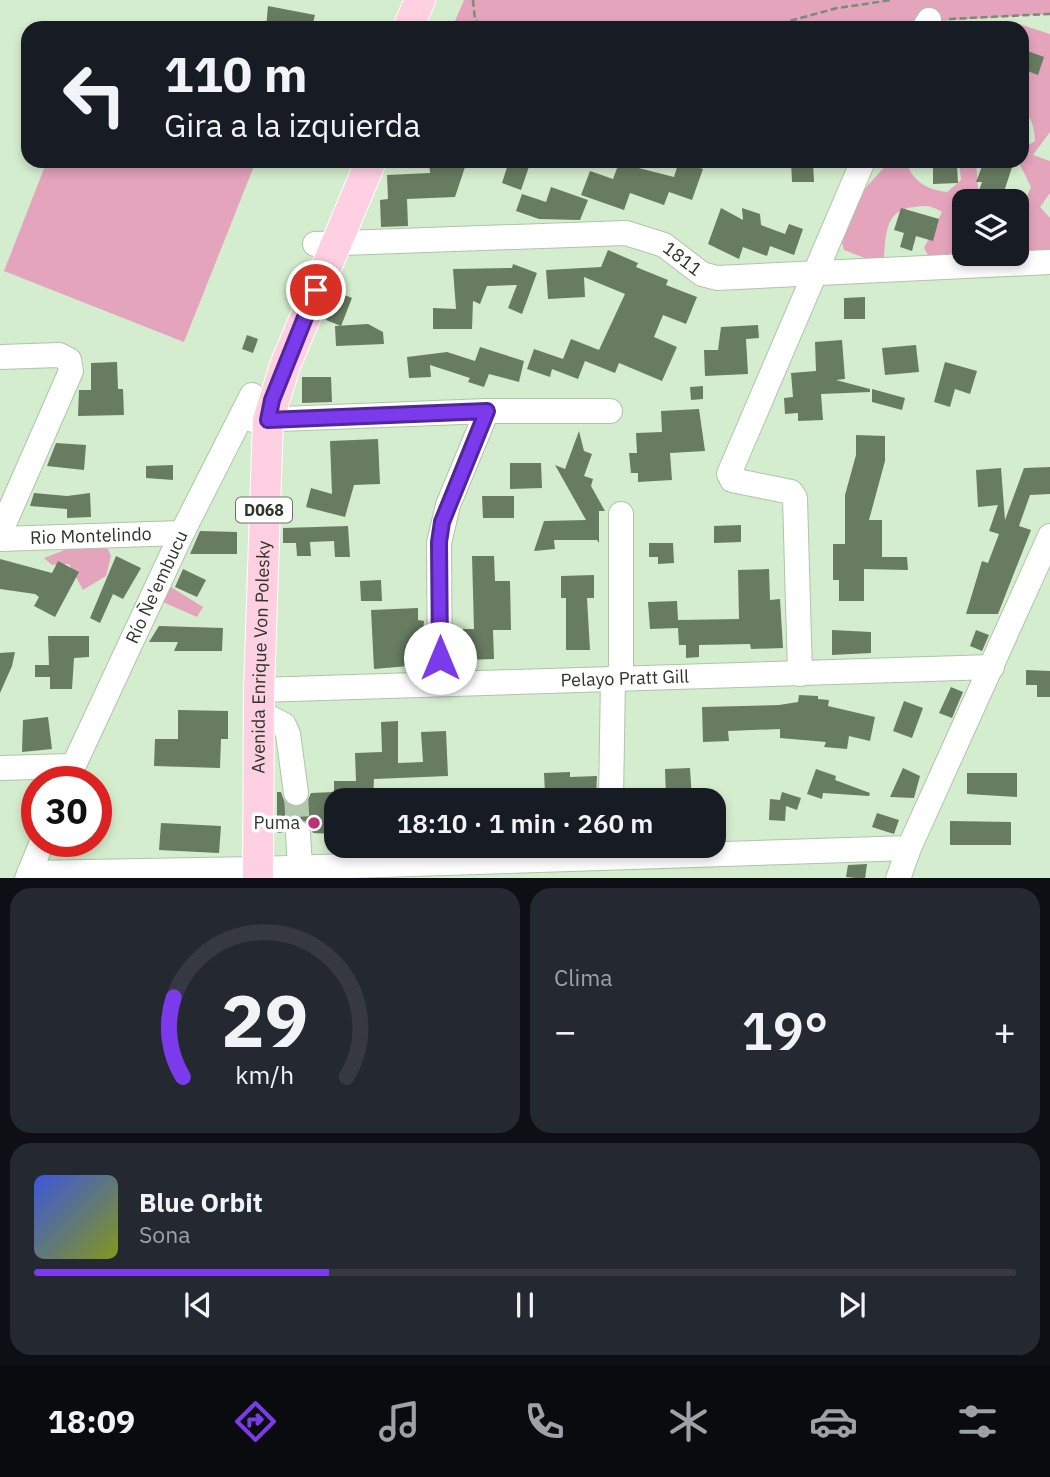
<!DOCTYPE html>
<html lang="es">
<meta charset="utf-8">
<style>
body{margin:0;font-family:"IBM Plex Sans",sans-serif;background:#242831;color:#f1f3f6;height:100vh;display:flex;flex-direction:column;font-size:26px;white-space:nowrap}
*{box-sizing:border-box;margin:0}
p{font-size:23px;color:#9ea1a6}
.icon{flex:none;width:38px;height:38px;fill:none;stroke:currentColor;stroke-width:2;stroke-linecap:round;stroke-linejoin:round}
.map{position:relative;height:878px;overflow:hidden}
.details{display:flex;flex-direction:column;gap:10px;padding:10px;background:#0d0f14;flex:1}
.details>*{flex:none}
.hud{position:absolute;left:21px;top:21px;width:1008px;height:147px;border-radius:21px;box-shadow:0 4px 10px #0003;background:#171b24;color:#f1f3f6;overflow:hidden}
.fabs{position:absolute;left:952px;top:189px;display:grid;gap:14px}
.fabs a{display:grid;place-items:center;width:77px;height:77px;border-radius:14px;background:#171b24;box-shadow:0 4px 10px #0003;font-size:35px}
.speed{position:absolute;left:21px;top:766px;display:flex;gap:14px;font-size:35px;font-weight:700;text-align:center}
.speed>*{display:grid;place-content:center;width:91px;height:91px;border-radius:50%;background:#171b24;box-shadow:0 4px 10px #0003;line-height:1}
.speed .limit{border:10px solid #d22;background:#fff;color:#111}
.pin{position:absolute;display:grid;place-items:center;width:60px;height:60px;color:#fff;margin:-30px;border:4px solid #fff;border-radius:50%;box-shadow:0 2px 7px #0007}
.me{position:absolute;width:77px;margin:-38px;rotate:0deg;stroke-linejoin:round;filter:drop-shadow(0 0 5px #0008)}
.turn{display:flex;align-items:center;gap:24px;height:147px;padding:0 28px;font-size:32px}
.turn .icon{width:91px;height:91px;stroke-width:2.5}
.turn b{display:block;font-size:49px;line-height:60px}
.big{font-size:52px;font-weight:600;line-height:1.1}
.details .widget{flex:1;display:flex;flex-direction:column;justify-content:center;gap:10px;min-width:0;padding:0 24px;border-radius:21px;background:#242831}
.details .dial{align-items:center;gap:0}
.dial svg{height:182px;overflow:visible;fill:none;stroke:#363941;stroke-width:7;stroke-linecap:round;text-anchor:middle}
.dial text{fill:#f1f3f6;stroke:none}
.song{display:flex;align-items:center;gap:21px}
.cover{width:84px;height:84px;border-radius:10px;background:linear-gradient(135deg,hsl(230 70% 55%),hsl(70 70% 35%))}
.played{height:7px;border-radius:4px;background:linear-gradient(90deg,#7c3aed 30%,#363941 30%)}
.keys{display:flex;justify-content:space-around;direction:ltr}
.heat{display:flex;justify-content:space-between;align-items:center;font-size:38px;direction:ltr}
.details .tiles{flex:1;display:grid;gap:10px;grid-template-columns:1fr 1fr}
.widget:last-child{grid-column:span 2}
.trip{position:absolute;left:324px;top:788px;width:402px;height:70px;border-radius:21px;background:#171b24;box-shadow:0 4px 10px #0003;font-weight:600;line-height:70px;text-align:center}
.tabs{display:flex;height:112px;justify-content:space-around;align-items:center;background:#090b0e;color:#9ea1a6}
.tabs .icon{width:49px;height:49px}
.tabs .on{color:#7c3aed}
.tabs b{font-size:32px;color:#f1f3f6}
.map>svg:first-child{display:block}
.green{fill:#e3a4bc}
.building{fill:#677c61}
.lines{fill:none;stroke-linecap:round;stroke-linejoin:round}
.minor-tunnel{stroke:#b3c8ae;stroke-width:24;stroke-dasharray:24 12;stroke-linecap:butt}
.minor-casing{stroke:#aec5a8;stroke-width:26}
.major-casing{stroke:#fff;stroke-width:32}
.path{stroke:#7b8b77;stroke-width:2.5;stroke-dasharray:7 3.5;stroke-linecap:butt}
.minor{stroke:#fff;stroke-width:24}
.major{stroke:#fed0e2;stroke-width:30}
.route-casing{stroke:#51269a;stroke-width:18}
.route{stroke:#7c3aed;stroke-width:12}
.poi-dot{fill:#b93376;stroke:#fff;stroke-width:2.5}
.labels{text-anchor:middle;stroke-width:7;stroke-linejoin:round;paint-order:stroke}
.shield{fill:#fff;stroke:#6c726b;stroke-width:2}
.shield-label{font-size:16px;font-weight:bold;fill:#2d362b}
.street-label{font-size:18px;fill:#2d362b;stroke:#fff}
.poi-label{font-size:18px;fill:#2d362b;stroke:#fff;text-anchor:end}
</style>
<div class="map">
<svg width="1050" height="879" viewBox="0 0 1050 879">
<rect width="100%" height="100%" fill="#d5edcf"/>
<!-- green -->
<path class="green" d="M464 0H1050V14L826 28H452Z
M1019 24 1050 34V132L1033 155 1050 161V193L1040 207 1050 218V253L1017 254V210L1023 205 1031 187 1018 161H1022L1023 148 1035 141C1034 129 1033 117 1022 111V28H984Z
M47 161H256L184 342 4 271Z
M890 161H906C912 181 927 190 947 192L961 180 959 161H976L979 201H964V250L930 259 924 248 942 212C932 206 926 205 915 207 886 209 886 232 884 257L870 260 844 250 840 235 859 195Z
M80 544 108 549 111 556 106 576 83 590 69 564 52 565 44 558Z
M171 587 203 607 197 617 156 599 159 588Z"/>
<!-- building -->
<path class="building" d="M268 6 315 15 312 28H266Z
M1022 49 1044 57 1038 75 1022 69Z
M429 161H467L455 197 407 199 408 226 381 227 380 200 388 199 387 175 430 173Z
M509 161H531L521 190 502 183Z
M679 161 703 169 692 200 669 192 664 205 630 193 624 210 581 195 590 171 613 179 619 163 674 177Z
M791 161H813L814 182H792Z
M984 161H1014L1001 201H975L982 182H976Z
M957 165 958 183 933 184V166Z
M551 187 588 200 580 220 539 219 516 211 522 194 546 202Z
M721 208 743 220 742 208 760 214 761 225 785 234 789 224 803 229 794 255 770 246 767 256 743 247 739 259 708 244Z
M901 208 939 219 933 241 916 236 912 251 900 247 904 233 894 230Z
M608 250 638 263 636 267 668 280 666 285 697 297 686 324 663 315 654 337 677 347 662 381 619 363 615 373 585 361 578 379 552 369 550 377 527 369 534 349 563 359 571 339 599 350 625 294 584 277 585 297 548 299 546 270 601 267Z
M513 264 537 273 522 314 508 308 517 285 487 286 480 304 473 301 472 329H433V308L456 309 453 269 512 268Z
M337 292 352 298 341 326 326 320Z
M865 297V319H844V298Z
M368 324 383 332 384 344 336 346 335 326Z
M758 325 759 338 746 339 748 374 705 376 704 350H718L721 327Z
M247 335 258 339 253 353 242 349Z
M842 340 845 379 836 380 870 389V392L821 394 823 420 798 421V413L785 414 784 398 793 397 791 373 816 371 815 342Z
M916 345 919 372 885 375 882 348Z
M480 347 524 361 519 382 489 374 484 387 468 382 470 378 430 365 431 377 409 378 407 357 447 352 475 361Z
M117 362 118 389H123L124 415 78 416 79 390H91V363Z
M945 362 977 371 970 394 955 389 950 407 934 402Z
M302 377H331L332 402 302 403Z
M703 386V399L691 400 690 387Z
M872 389 905 398 902 410 872 402Z
M699 409 705 451 670 453 672 480 638 482V473H631L629 453H637L636 433 662 432 661 411Z
M579 431 584 451 592 454 584 476 593 479 591 486 605 511H599V543L597 540H554L555 549 534 551 544 521 586 520 555 465 565 469Z
M856 435 885 436V461L869 520H882V557H907L908 570 864 569V601H839V580H833V544H845V495L856 455Z
M378 439 380 484 354 485 345 517 306 507 311 488 332 494 330 441Z
M56 443 86 445 84 470 47 466Z
M510 463H541L542 488 510 489Z
M173 465V480L146 478V466Z
M1050 467V494L1030 495 1019 526 1031 530 998 614H966L982 561 988 563 999 534 989 531 998 505 978 507 976 470 1001 468 1005 520 1024 468Z
M34 493 67 496 90 493 91 517 67 518V509L30 506Z
M482 496H514V518H483Z
M741 525V542L714 543V526Z
M348 526 350 557H335L334 541 310 542 311 556H297L296 543H283V528Z
M200 531 237 532V554H190Z
M649 543H673L674 563 658 564V557H649Z
M116 556 141 568 123 599 113 594 100 623 90 618Z
M472 556H494L495 581H510L511 630H493L494 659 464 660 463 629H474Z
M0 559 52 573 58 561 79 572 55 617 34 606 39 597 35 594 0 589Z
M183 569 206 580 197 597 175 587Z
M769 569 770 600 780 599 783 648 751 649 750 644 699 645V657L686 658V645H679L678 628 650 629 648 602 677 601 678 620 739 619 738 570Z
M594 575V598H587L590 650H566V598H561V576Z
M381 580 382 601H361L360 581Z
M418 608V620L424 621 420 665 374 669 371 610Z
M159 626 223 628 222 651H174L178 642H149Z
M832 630 871 632V653L832 655Z
M976 630 989 635 982 651 970 646Z
M48 636H89V657L74 658 72 689H50V677H35V665H49Z
M15 652 12 666 0 693V653Z
M1026 670 1050 671V697H1037V685H1026Z
M951 687 963 692 952 718 939 713Z
M799 695 818 696V699L829 700 828 706 875 717 870 741 849 736 847 749 824 747 826 742 780 738V729L728 731 729 741 703 742 702 707 779 705 798 702Z
M904 701 923 708 912 738 893 731Z
M178 710 228 711V739H221L220 768 154 766 155 739H178Z
M48 717 52 749 22 752 23 720Z
M398 721V763L423 762 421 732 446 731 448 776 374 779 373 800H336V834L313 833 310 824 298 818 289 821 283 833H277V792H281L285 803 297 808 306 804 311 793 334 792V781H356L355 753 382 752 381 722Z
M690 768 692 800H666L665 769Z
M903 768 920 776 914 798 890 797Z
M816 769 836 776 835 780 870 793 869 796 823 793 822 799 807 794Z
M570 772V777L597 776 596 798 571 799V792L545 794 544 773Z
M967 773H1017V797L967 794Z
M782 792 801 798 797 810 786 806 785 821 769 820 770 799 780 800Z
M877 813 899 820 894 834 872 827Z
M950 821 1011 822V845H950Z
M161 823 221 826 219 853 159 850Z
M867 864 865 879 846 877 848 865Z"/>
<g class="lines">
<!-- minor-tunnel -->
<path class="minor-tunnel" d="M296 793 298 833"/>
<!-- minor casing -->
<g class="minor-casing">
<g id="minor">
<path d="M924 28 929 20"/>
<path id="s1" d="M315 244 626 233 664 245 702 274 717 278 1050 262"/>
<path d="M0 357 59 355 69 360 71 371 0 533"/>
<path d="M253 420 487 411H610"/>
<path id="s2" d="M0 539 182 533"/>
<path d="M800 674 795 498 791 492 732 480 729 474 863 161"/>
<path d="M621 678V514"/>
<path d="M440 684 439 543 448 505 487 411"/>
<path id="s3" d="M259 690 992 667"/>
<path d="M259 712 284 725 288 734 296 793"/>
<path d="M0 768 72 766"/>
<path id="s4" d="M66 782 182 533 252 395"/>
<path d="M611 800 613 678"/>
<path d="M298 833 300 868"/>
<path d="M29 873 258 869 909 848"/>
<path d="M27 879 42 842"/>
<path d="M898 879 909 848 1050 536"/>
</g>
</g>
<!-- major casing -->
<g class="major-casing">
<g id="major">
<path d="M408 28 420 0"/>
<path id="s5" d="M258 879 259 690 268 420 286 363 371 161"/>
</g>
</g>
<!-- path -->
<path class="path" d="M473 0 475 20 482 28
M949 19 1050 14
M749 28 775 25 837 8 892 0"/>
<!-- minor -->
<use href="#minor" class="minor"/>
<!-- major -->
<use href="#major" class="major"/>
</g>
<g class="lines">
<!-- route casing -->
<g class="route-casing">
<path id="route" d="M316 290 272 400 268 420 487 411 442 522 439 542 440 658"/>
</g>
<!-- route -->
<use href="#route" class="route"/>
</g>
<!-- markers -->
<circle class="poi-dot" cx="314" cy="823" r="7"/>
<g class="labels">
<!-- shield labels -->
<rect class="shield" x="236" y="497.5" width="56" height="25" rx="5"/>
<g class="shield-label">
<text x="264" y="516">D068</text>
</g>
<!-- street labels -->
<g class="street-label">
<text dy="6" stroke="none"><textPath href="#s1" startOffset="374">1811</textPath></text>
<text dy="6" stroke="none"><textPath href="#s2" startOffset="91">Rio Montelindo</textPath></text>
<text dy="6" stroke="none"><textPath href="#s4" startOffset="215">Río Ñe'embucu</textPath></text>
<text dy="6" stroke="none"><textPath href="#s5" startOffset="222">Avenida Enrique Von Polesky</textPath></text>
<text dy="6" stroke="none"><textPath href="#s3" startOffset="366">Pelayo Pratt Gill</textPath></text>
</g>
<!-- poi labels -->
<g class="poi-label">
<text x="300" y="829">Puma</text>
</g>
</g>
</svg>
<div class="fabs">
<a><svg class="icon" aria-label="layers" viewBox="0 0 24 24"><path d="M12 4l9 5-9 5-9-5zM3 14l9 5 9-5"/></svg></a>
</div>
<div class="speed"><div class="limit">30</div></div>
<div class="pin" style="left:316px;top:290px;background:#d93025"><svg class="icon" aria-label="arrive" viewBox="0 0 24 24"><path d="M6 21V4h12l-3 4 3 4H6"/></svg></div>
<svg class="me" style="left:440px;top:658px" viewBox="-20 -20 40 40"><circle r="19" fill="#fff"/><path d="M0-13L10 11 0 6-10 11z" fill="#7c3aed"/></svg>
<div class="trip">18:10 · 1 min · 260 m</div>
<div class="hud">
<div class="turn"><svg class="icon" aria-label="left" viewBox="0 0 24 24"><path d="M17 20v-9H6M10 6l-5 5 5 5"/></svg><div><b>110 m</b>Gira a la izquierda</div></div>
</div>
</div>
<section class="details">
<div class="tiles">
<div class="widget dial"><svg viewBox="0 0 100 80">
<path d="M14 69A42 42 0 1 1 86 69"/>
<path d="M14 69A42 42 0 0 1 10 34" stroke="#7c3aed"/>
<text x="50" y="56" font-size="32" font-weight="700">29</text>
<text x="50" y="72" font-size="11">km/h</text>
</svg></div>
<div class="widget"><p>Clima</p>
<div class="heat"><a>−</a><b class="big">19°</b><a>+</a></div>
</div>
<div class="widget">
<div class="song"><i class="cover"></i><div><b>Blue Orbit</b><p>Sona</p></div></div>
<div class="played"></div>
<div class="keys"><svg class="icon" aria-label="previous" viewBox="0 0 24 24"><path d="M18 5L8 12l10 7zM5 5v14"/></svg><svg class="icon" aria-label="pause" viewBox="0 0 24 24"><path d="M8 5v14M16 5v14"/></svg><svg class="icon" aria-label="next" viewBox="0 0 24 24"><path d="M6 5l10 7-10 7zM19 5v14"/></svg></div>
</div>
</div>
</section>
<nav class="tabs">
<b>18:09</b>
<svg class="icon on" aria-label="directions" viewBox="0 0 24 24"><path d="M12 3l9 9-9 9-9-9zM9 14v-3h6M13 9l2 2-2 2"/></svg>
<svg class="icon" aria-label="music" viewBox="0 0 24 24"><path d="M9 18V5l10-2v13"/><circle cx="6" cy="18" r="3"/><circle cx="16" cy="16" r="3"/></svg>
<svg class="icon" aria-label="phone" viewBox="0 0 24 24"><path d="M5 4h4l2 5-3 2q2 4 5 5l2-3 5 2v4C11 20 4 13 5 4z"/></svg>
<svg class="icon" aria-label="climate" viewBox="0 0 24 24"><path d="M12 3v18M4 7l16 10M4 17L20 7"/></svg>
<svg class="icon" aria-label="car" viewBox="0 0 24 24"><path d="M5 17H2v-5l4-1 3-4h7l3 4 3 1v5h-3M9 17h6M6 11h13"/><circle cx="7" cy="17" r="2"/><circle cx="17" cy="17" r="2"/></svg>
<svg class="icon" aria-label="filters" viewBox="0 0 24 24"><path d="M4 7h16M4 17h16"/><circle cx="9" cy="7" r="2"/><circle cx="15" cy="17" r="2"/></svg>
</nav>
